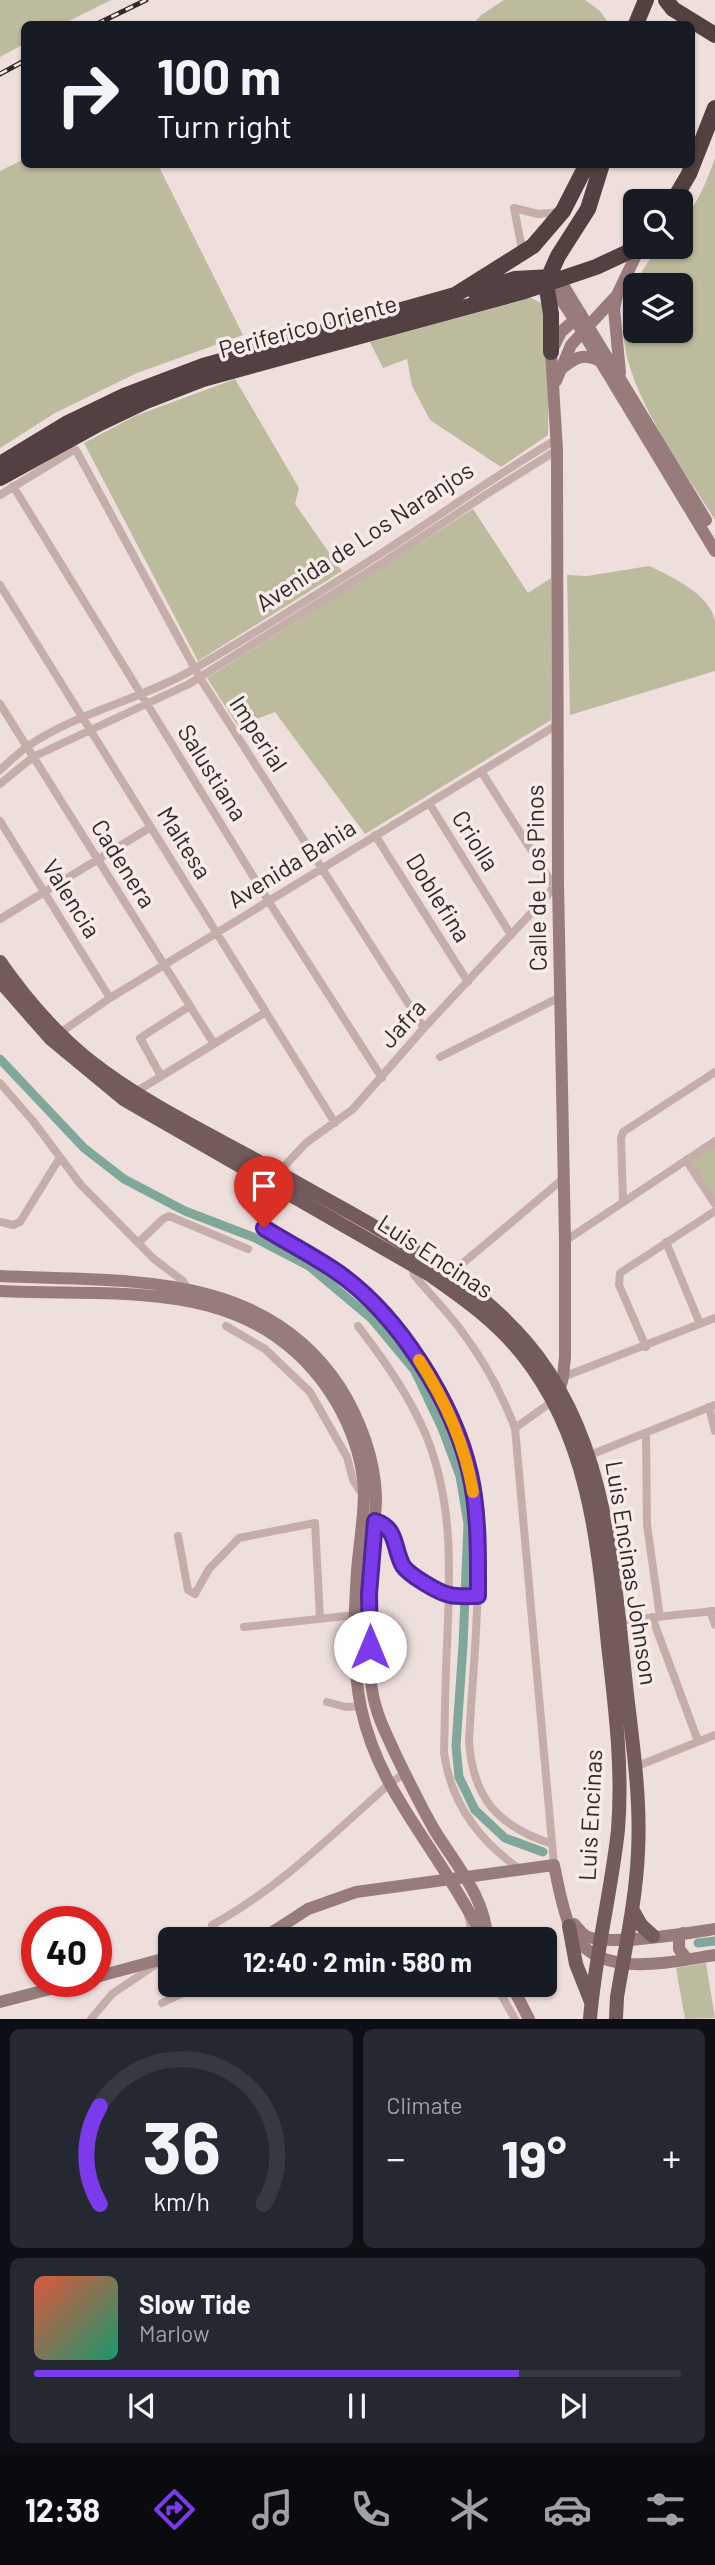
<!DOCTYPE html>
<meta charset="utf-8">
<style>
body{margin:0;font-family:Barlow,sans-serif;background:#242831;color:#f1f3f6;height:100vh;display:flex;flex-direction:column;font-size:26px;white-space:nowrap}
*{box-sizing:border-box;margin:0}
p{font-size:23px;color:#9ea1a6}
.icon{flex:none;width:38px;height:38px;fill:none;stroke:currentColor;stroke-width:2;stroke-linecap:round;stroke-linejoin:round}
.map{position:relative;height:2019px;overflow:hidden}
.sheet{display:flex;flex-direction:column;gap:10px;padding:10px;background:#0d0f14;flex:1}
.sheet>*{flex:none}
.guide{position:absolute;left:21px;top:21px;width:674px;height:147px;border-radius:10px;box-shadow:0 2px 5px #0004;background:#171b24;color:#f1f3f6;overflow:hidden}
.controls{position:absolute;left:623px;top:189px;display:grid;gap:14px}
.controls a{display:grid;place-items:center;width:70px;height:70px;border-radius:10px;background:#171b24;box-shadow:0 2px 5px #0004;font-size:35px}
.speed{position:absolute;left:21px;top:1906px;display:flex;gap:14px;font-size:35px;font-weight:700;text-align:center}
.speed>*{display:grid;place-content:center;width:91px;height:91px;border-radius:50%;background:#171b24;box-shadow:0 2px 5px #0004;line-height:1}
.speed .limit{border:10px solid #d22;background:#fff;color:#111}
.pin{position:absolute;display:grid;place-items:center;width:60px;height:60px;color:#fff;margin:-72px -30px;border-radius:50% 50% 50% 0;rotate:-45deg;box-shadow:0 0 7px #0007}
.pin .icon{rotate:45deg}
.me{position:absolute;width:77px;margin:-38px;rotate:0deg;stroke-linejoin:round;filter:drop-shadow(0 0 5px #0008)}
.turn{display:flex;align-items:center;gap:24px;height:147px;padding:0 21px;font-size:32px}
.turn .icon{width:91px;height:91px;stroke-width:2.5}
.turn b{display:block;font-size:49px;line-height:60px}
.big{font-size:52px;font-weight:700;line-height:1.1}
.sheet .card{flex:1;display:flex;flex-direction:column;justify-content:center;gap:10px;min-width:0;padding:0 24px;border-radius:10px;background:#242831}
.sheet .dial{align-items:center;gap:0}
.dial svg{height:182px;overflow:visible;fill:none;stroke:#363941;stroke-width:7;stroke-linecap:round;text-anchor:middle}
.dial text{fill:#f1f3f6;stroke:none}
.song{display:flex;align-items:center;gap:21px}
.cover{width:84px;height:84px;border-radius:10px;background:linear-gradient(135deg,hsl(10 70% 55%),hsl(160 70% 35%))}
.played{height:7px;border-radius:4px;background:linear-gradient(90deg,#7c3aed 75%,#363941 75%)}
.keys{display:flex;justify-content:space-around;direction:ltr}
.heat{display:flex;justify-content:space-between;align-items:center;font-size:38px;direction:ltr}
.sheet .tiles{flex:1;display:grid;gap:10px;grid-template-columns:1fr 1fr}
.card:last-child{grid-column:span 2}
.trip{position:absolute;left:158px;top:1927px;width:399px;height:70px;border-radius:10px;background:#171b24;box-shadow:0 2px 5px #0004;font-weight:700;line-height:70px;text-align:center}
.tab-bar{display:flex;height:112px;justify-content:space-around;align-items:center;background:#090b0e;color:#9ea1a6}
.tab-bar .icon{width:49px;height:49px}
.tab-bar .on{color:#7c3aed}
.tab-bar b{font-size:32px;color:#f1f3f6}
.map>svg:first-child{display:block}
.green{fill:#bcbb9e;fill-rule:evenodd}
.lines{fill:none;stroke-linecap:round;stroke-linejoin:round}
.canal{stroke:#7fa89b;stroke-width:9}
.street{stroke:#c5adaa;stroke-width:8}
.secondary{stroke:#987c7b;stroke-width:12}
.primary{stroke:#735b5c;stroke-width:14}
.highway{stroke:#534141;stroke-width:16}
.rail-casing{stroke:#332829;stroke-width:5}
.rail{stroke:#f7ebe8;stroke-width:2.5;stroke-dasharray:8;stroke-linecap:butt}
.route-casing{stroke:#51269a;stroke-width:18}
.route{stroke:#7c3aed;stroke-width:12}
.slow{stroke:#f59e0b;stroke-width:12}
.labels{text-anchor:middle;stroke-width:7;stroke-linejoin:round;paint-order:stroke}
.street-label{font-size:24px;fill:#332829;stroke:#f7ebe8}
</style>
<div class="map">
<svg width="715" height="2019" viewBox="0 0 715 2019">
<rect width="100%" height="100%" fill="#eedfdc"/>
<!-- green -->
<path class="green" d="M0 0H111L63 24H24V44L0 57Z
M504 0H585L600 11 609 24H473L481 15Z
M715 158V520C685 471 629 396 624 339 622 304 638 272 660 247H681V223C697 205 707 181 715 158ZM635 285H681V331H635Z
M24 159V164L158 165 243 335 137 373 55 413 0 448V171Z
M531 298 545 305 549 314 548 435 501 467 430 420 412 386 407 359 383 368 370 342Z
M235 379 299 488 295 504 342 571 198 661 84 443 135 416Z
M473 509 528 593 551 578V720L365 834 275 712 238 726 207 678Z
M649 566C671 576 711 595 715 621 715 637 715 655 715 671L570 715 567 575 587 576Z
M715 1142V1199L689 1159Z
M706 1963 715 2018 685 2019 676 1968Z"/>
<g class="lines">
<!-- canal -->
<path class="canal" d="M0 1059 84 1148 124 1179 185 1211 253 1237 309 1266 371 1318 415 1371 442 1428 460 1476 468 1524 463 1645 456 1746 459 1777 475 1810 505 1838 543 1852
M698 1943 715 1941"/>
<!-- street -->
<path class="street" d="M523 254 514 208 538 214 561 212
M13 486 269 902 382 1078
M0 495 72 451 76 450 200 678 424 1028
M0 585 335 1123
M0 704 214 1044
M0 770C9 762 18 753 28 746 78 712 140 700 192 670 252 635 311 598 369 561 432 521 493 477 557 439
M481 771 554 886
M0 784 33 757 189 684 376 567 490 492 557 450
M429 803 511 935
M0 821 110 998
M375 835 468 982
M0 919 151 827
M57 1035 110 998 557 725
M440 1057 560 997
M161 1076 140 1038 190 1006
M0 1083 33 1121 81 1185 154 1259 183 1281 188 1289
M134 1093 266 1012
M686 1160 715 1204
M276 1175 306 1143 353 1109 424 1028 547 896 554 886 558 884
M623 1200 621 1139 623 1132 715 1072
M0 1222 13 1225 20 1222 59 1159
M264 1229C288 1243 314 1256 337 1273 359 1288 377 1309 394 1329 504 1453 477 1590 469 1741 473 1799 498 1826 552 1844
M565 1241 715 1141
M139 1242 163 1219 169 1216 248 1249
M666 1242 700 1324
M412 1265 414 1275C429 1293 446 1310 460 1329 484 1360 501 1392 515 1428L554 1865
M450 1274 564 1178
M226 1326 265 1349 310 1392 347 1457 353 1480 362 1494
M358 1326C384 1360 409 1395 426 1435 454 1504 450 1573 447 1646 445 1682 445 1718 444 1753 451 1804 479 1841 521 1870
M646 1347 619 1285 620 1273 715 1211
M563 1377 715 1318
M709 1407 715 1431
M515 1428 553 1401
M646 1433 647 1525 660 1617
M585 1457 715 1405
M372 1521C404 1528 390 1553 407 1571 413 1577 442 1593 450 1595 459 1597 469 1596 478 1596
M178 1536 188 1590 195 1594 209 1569 239 1538 315 1523 320 1618
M710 1611 715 1625
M652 1617 698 1741
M616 1621 715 1611
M244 1627 355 1615
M327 1702 346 1707 361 1706
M635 1767 715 1735
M468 1916 474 1939
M212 1925C278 1889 332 1835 388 1785L405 1773
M495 1984 515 2019
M162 2003 202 1984
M91 2019 112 1994 155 1965"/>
<!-- secondary -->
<path class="secondary" d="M560 280 706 520
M546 283 558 295 582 331 715 551
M561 369C575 358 583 352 600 361
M620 373 614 309 617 295 640 247
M556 381 571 345 617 295
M0 1276C124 1282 263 1269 340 1387 360 1419 375 1459 376 1497 376 1518 372 1539 371 1560 369 1586 370 1613 370 1639 370 1662 369 1685 376 1707 380 1723 388 1737 394 1751 407 1778 420 1805 435 1831 456 1865 486 1898 487 1939
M0 1291C121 1297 249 1275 328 1389 348 1418 363 1456 364 1492 364 1518 359 1545 357 1571 354 1616 352 1664 361 1708 376 1777 414 1821 450 1880 462 1899 473 1919 485 1939
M558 1396 563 1377 565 1357V1241L558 884 557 450 551 352 561 332 581 314
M574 1924C578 1928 581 1933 586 1936 607 1947 689 1933 715 1929
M683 1933 679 1938V1949L687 1959
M262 1939 308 1909 356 1892 554 1865C558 1884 563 1913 571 1929 595 1981 670 1962 715 1955
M96 1977 170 1957
M511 1984 529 2019
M0 2002 81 1981"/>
<!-- primary -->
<path class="primary" d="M0 962C25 998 55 1033 90 1061 151 1109 225 1141 292 1180 374 1227 465 1270 527 1343 607 1437 613 1567 626 1685 632 1740 641 1796 638 1852 636 1900 625 1949 617 1997L616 2019
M0 981 50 1038 125 1100 430 1275C463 1298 497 1322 522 1354 589 1437 598 1543 608 1645 615 1706 623 1768 618 1830 611 1893 595 1956 590 2019
M632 1909 641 1925 653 1936
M569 1926 576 1964 591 2002"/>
<!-- highway -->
<path class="highway" d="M666 0 673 9 715 35
M636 24 646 0
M673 201 689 174 715 108
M474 291 515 279 551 277
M551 352V314L546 283 558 256 588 209 602 164
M0 464 66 424 124 396 203 366 455 295 533 246 563 211 587 164
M0 478 100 423 146 401 203 379 525 291 596 267 639 247"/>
<!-- rail casing -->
<g class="rail-casing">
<path id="rail" d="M97 24 146 0
M0 74 24 61"/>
</g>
<!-- rail -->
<use href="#rail" class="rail"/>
</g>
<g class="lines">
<!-- route casing -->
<g class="route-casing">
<path id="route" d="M264 1228C288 1243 314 1256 337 1272 398 1314 454 1403 470 1474 479 1514 478 1555 478 1596 469 1596 458 1597 450 1595 439 1593 409 1575 403 1566 393 1548 398 1528 375 1521L369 1594 370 1647"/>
</g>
<!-- route -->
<use href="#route" class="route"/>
<!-- slow -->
<path class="slow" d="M419 1360C445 1400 465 1445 473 1492"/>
</g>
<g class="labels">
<!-- street labels -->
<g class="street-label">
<text transform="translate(308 327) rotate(-15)" y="8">Periferico Oriente</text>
<text transform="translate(365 537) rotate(-33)" y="8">Avenida de Los Naranjos</text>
<text transform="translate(258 734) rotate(57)" y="8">Imperial</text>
<text transform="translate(212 773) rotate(58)" y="8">Salustiana</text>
<text transform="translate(475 841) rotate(58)" y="8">Criolla</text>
<text transform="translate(184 843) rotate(58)" y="8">Maltesa</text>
<text transform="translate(123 864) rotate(58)" y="8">Cadenera</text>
<text transform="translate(292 864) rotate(-32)" y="8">Avenida Bahia</text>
<text transform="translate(537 878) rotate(-91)" y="8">Calle de Los Pinos</text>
<text transform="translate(438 898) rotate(58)" y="8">Doblefina</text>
<text transform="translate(71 899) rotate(58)" y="8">Valencia</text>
<text transform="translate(403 1024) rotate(-48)" y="8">Jafra</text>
<text transform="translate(435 1257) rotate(33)" y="8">Luis Encinas</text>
<text transform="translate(631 1573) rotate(81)" y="8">Luis Encinas Johnson</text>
<text transform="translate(591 1815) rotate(-87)" y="8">Luis Encinas</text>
</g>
</g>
</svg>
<div class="controls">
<a><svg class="icon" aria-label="search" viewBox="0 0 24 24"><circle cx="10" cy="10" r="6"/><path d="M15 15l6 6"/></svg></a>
<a><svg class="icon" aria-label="layers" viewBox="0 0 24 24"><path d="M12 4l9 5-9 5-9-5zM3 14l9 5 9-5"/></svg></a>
</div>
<div class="speed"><div class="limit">40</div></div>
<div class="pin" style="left:264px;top:1228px;background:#d93025"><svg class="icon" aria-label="arrive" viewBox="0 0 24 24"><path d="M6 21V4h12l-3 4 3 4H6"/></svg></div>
<svg class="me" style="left:370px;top:1647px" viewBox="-20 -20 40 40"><circle r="19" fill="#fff"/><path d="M0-13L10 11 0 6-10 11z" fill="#7c3aed"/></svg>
<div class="trip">12:40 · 2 min · 580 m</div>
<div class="guide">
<div class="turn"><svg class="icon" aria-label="right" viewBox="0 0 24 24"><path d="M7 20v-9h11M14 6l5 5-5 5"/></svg><div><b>100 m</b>Turn right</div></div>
</div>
</div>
<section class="sheet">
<div class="tiles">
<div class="card dial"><svg viewBox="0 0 100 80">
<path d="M14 69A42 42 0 1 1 86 69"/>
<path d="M14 69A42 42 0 0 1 14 26" stroke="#7c3aed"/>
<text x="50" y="56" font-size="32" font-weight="700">36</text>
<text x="50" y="72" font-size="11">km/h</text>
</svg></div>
<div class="card"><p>Climate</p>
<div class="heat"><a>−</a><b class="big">19°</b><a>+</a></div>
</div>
<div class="card">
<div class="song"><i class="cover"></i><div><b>Slow Tide</b><p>Marlow</p></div></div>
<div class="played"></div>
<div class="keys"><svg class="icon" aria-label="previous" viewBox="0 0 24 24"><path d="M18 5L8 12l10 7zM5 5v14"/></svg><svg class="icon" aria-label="pause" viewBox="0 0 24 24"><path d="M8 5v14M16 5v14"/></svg><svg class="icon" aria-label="next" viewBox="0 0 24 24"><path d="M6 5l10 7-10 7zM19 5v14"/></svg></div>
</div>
</div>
</section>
<nav class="tab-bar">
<b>12:38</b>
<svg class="icon on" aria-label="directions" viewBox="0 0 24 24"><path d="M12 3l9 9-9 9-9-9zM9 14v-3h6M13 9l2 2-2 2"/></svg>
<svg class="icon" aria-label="music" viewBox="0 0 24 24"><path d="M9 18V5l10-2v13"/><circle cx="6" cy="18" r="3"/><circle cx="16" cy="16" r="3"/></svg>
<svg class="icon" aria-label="phone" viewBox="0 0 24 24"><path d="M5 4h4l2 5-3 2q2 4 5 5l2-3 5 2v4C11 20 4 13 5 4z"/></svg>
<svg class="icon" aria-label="climate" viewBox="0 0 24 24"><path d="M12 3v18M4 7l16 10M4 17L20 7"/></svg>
<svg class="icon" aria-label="car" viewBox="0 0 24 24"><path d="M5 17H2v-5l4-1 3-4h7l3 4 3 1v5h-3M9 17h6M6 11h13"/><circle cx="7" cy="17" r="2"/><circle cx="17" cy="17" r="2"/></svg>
<svg class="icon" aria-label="filters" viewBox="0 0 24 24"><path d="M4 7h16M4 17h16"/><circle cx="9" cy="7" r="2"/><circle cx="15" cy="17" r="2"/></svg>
</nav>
